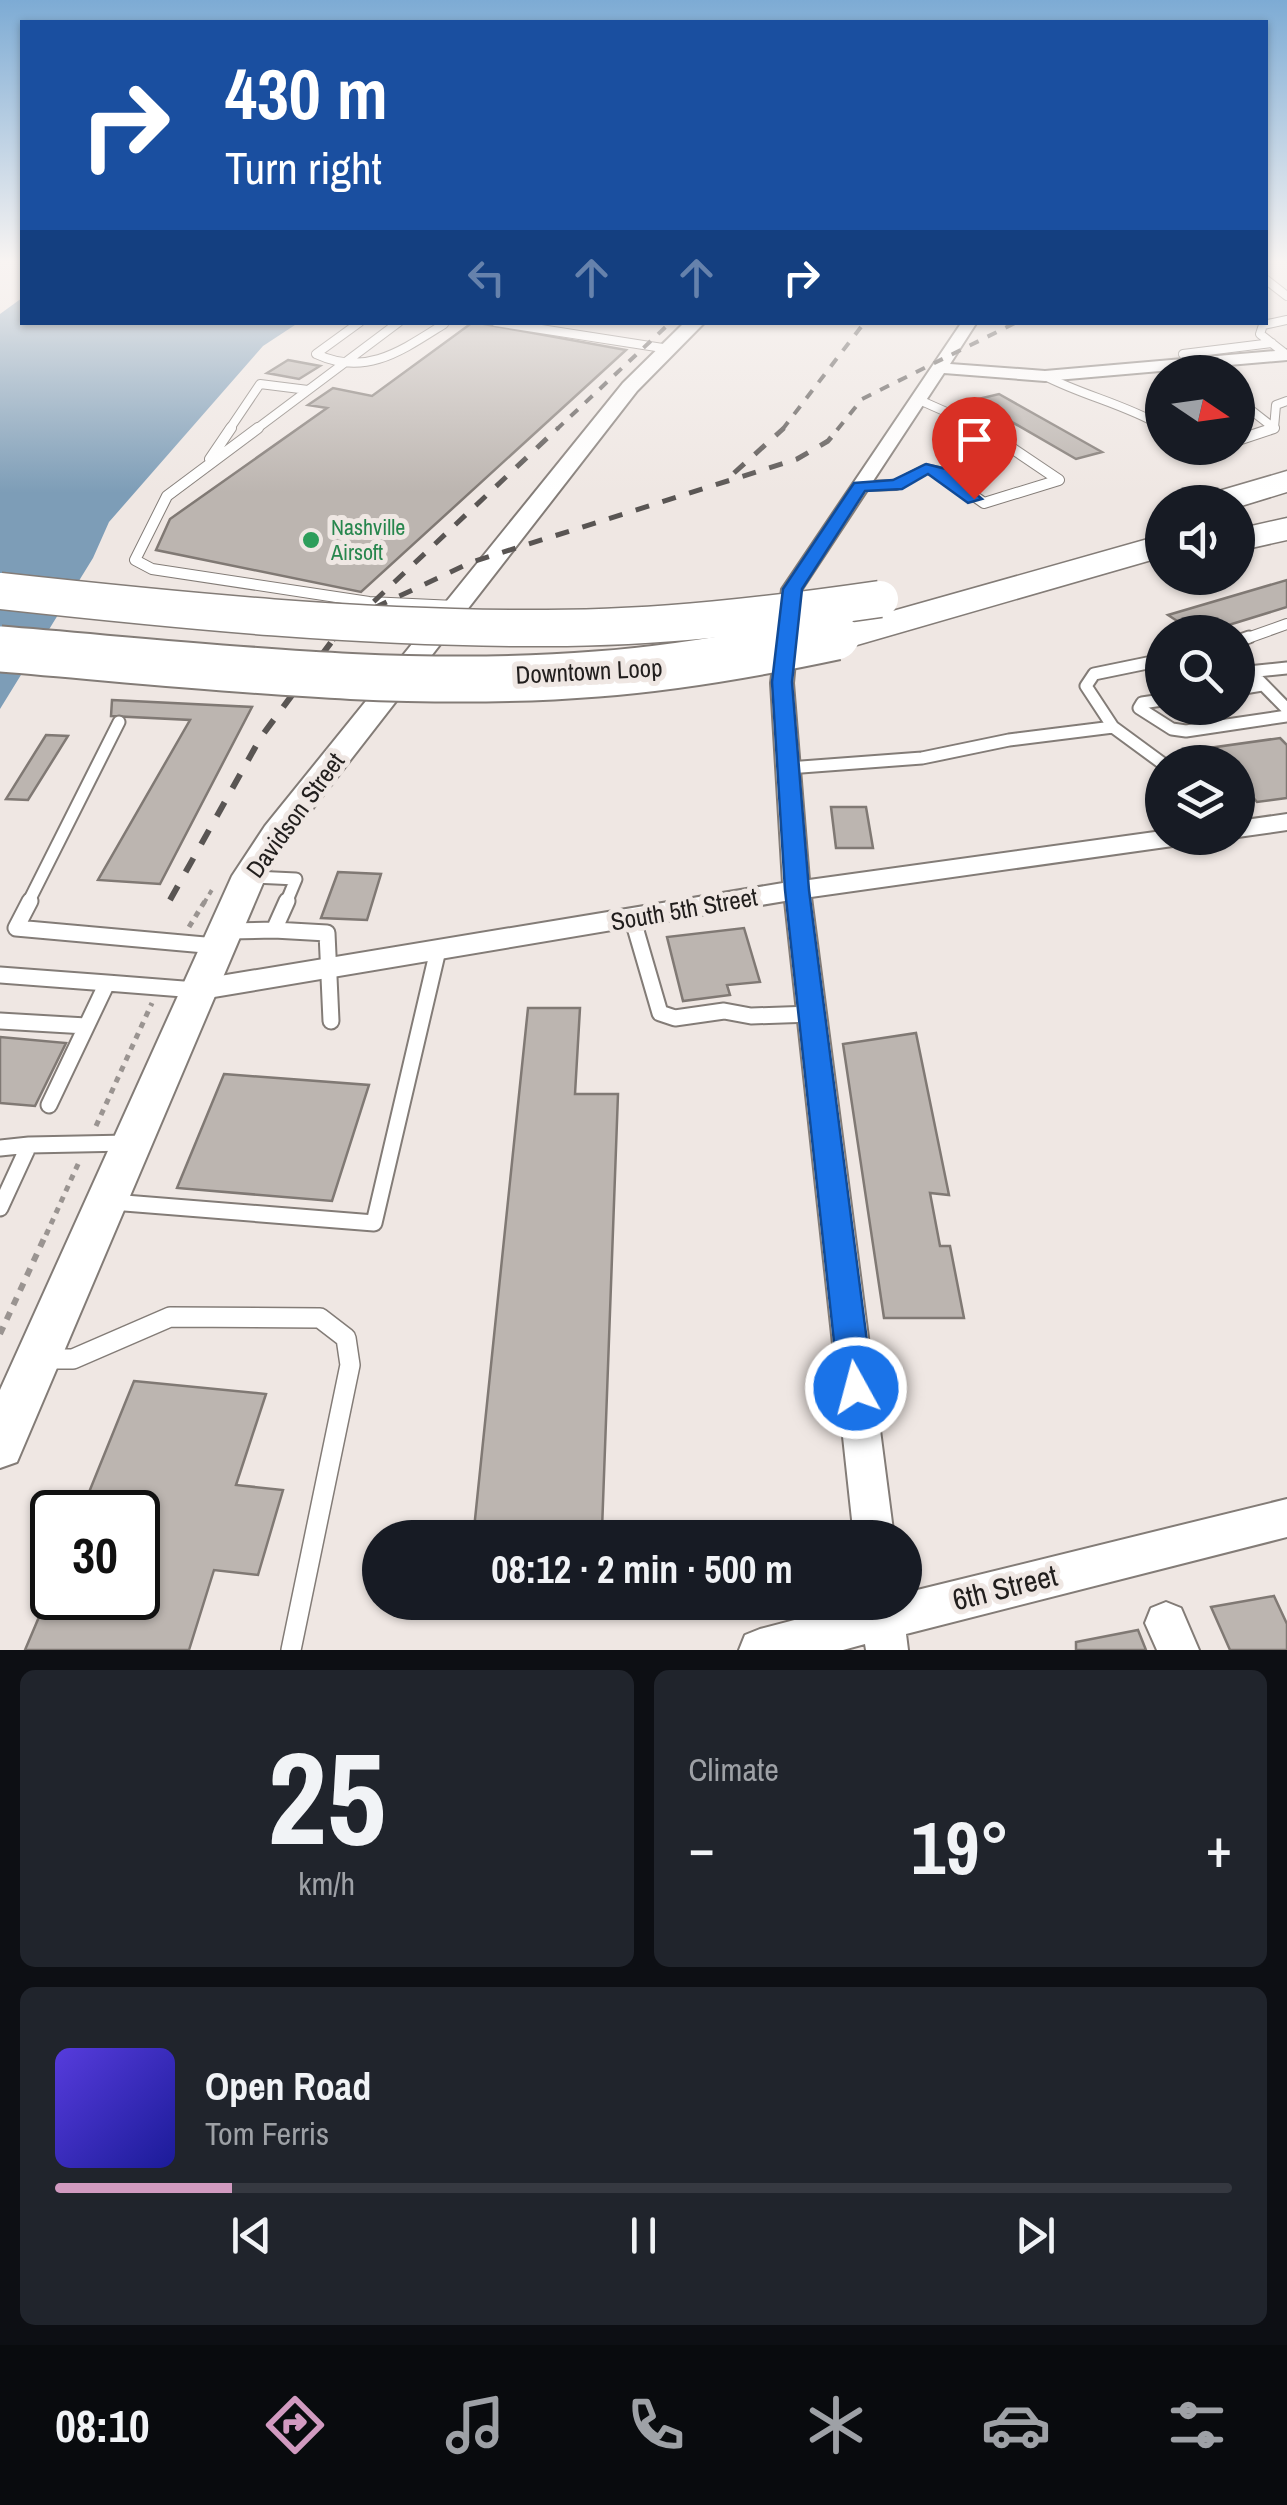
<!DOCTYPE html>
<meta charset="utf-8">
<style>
body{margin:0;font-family:"Archivo Narrow",sans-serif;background:#20242c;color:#f1f3f6;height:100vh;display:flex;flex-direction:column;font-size:38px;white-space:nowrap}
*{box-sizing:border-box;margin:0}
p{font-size:32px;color:#9ea1a6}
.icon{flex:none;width:55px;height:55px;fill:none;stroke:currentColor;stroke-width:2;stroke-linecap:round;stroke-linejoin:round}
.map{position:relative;height:1650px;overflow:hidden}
.side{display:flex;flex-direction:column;gap:20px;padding:20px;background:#0d0f14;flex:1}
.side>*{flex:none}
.guide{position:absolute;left:20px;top:20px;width:1248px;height:305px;border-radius:0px;box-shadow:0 2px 8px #0004;background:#1a4fa0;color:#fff;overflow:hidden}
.needle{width:65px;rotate:103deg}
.buttons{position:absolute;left:1145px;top:355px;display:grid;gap:20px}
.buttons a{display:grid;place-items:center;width:110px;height:110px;border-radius:50%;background:#171b24;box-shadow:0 2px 8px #0004;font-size:50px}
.speed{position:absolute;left:30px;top:1490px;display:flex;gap:20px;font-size:50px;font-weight:700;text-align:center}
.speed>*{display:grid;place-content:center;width:130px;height:130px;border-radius:50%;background:#171b24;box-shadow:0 2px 8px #0004;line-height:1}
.speed .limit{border:5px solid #111;border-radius:15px;background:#fff;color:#111}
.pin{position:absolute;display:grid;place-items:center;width:85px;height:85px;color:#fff;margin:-102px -42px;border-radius:50% 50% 50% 0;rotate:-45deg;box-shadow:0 0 10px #0007}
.pin .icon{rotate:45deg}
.me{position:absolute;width:110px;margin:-55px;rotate:353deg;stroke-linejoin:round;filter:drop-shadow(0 0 8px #0008)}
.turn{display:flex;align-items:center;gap:35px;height:210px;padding:0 40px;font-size:45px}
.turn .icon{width:130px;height:130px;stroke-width:2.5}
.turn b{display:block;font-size:70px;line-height:85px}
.lanes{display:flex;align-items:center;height:95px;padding:0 40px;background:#0003;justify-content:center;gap:50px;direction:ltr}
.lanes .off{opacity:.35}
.big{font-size:75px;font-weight:700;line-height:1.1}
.side .tile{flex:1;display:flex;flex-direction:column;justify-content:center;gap:15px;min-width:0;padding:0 35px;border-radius:15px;background:#20242c}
.side .dial{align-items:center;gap:0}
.dial b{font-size:130px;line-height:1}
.song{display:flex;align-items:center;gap:30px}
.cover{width:120px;height:120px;border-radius:15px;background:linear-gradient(135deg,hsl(250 70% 55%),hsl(240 70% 35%))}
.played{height:10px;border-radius:5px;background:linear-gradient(90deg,#d19ac0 15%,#363941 15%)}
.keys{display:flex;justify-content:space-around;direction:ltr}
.heat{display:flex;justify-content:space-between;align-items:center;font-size:55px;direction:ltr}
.side .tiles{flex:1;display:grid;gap:20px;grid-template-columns:1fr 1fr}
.tile:last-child{grid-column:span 2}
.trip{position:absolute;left:362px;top:1520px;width:560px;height:100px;border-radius:50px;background:#171b24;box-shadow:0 2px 8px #0004;font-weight:700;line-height:100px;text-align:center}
.dock{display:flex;height:160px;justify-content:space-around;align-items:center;background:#090b0e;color:#9ea1a6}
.dock .icon{width:70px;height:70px}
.dock .selected{color:#d19ac0}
.dock b{font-size:45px;color:#f1f3f6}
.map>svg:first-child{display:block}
.water{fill:#7d9db7}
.building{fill:#bcb5b0;stroke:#807974;stroke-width:2.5}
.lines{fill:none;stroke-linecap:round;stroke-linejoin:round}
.service-far4-casing{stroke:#837c77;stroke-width:10}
.service-far3-casing{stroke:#837c77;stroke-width:12}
.service-far2-casing{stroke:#837c77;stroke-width:15}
.service-far1-casing{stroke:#837c77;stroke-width:19}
.service-casing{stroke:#837c77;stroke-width:22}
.minor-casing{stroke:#837c77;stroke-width:4}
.tertiary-casing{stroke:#837c77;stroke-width:4}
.motorway-casing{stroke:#837c77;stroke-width:3}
.path-far2{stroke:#9a9491;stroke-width:4;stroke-dasharray:5 5;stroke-linecap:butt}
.path-far1{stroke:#9a9491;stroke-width:5;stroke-dasharray:6 6;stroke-linecap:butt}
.path{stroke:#9a9491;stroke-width:6;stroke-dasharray:8 8;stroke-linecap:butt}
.service-far4{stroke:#fff;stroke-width:8}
.service-far3{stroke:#fff;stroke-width:10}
.service-far2{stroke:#fff;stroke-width:11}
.service-far1{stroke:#fff;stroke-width:15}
.service{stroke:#fff;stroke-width:19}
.minor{fill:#fff;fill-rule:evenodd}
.tertiary{fill:#fff;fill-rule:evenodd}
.motorway{fill:#fff;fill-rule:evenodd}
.rail-far2{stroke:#595553;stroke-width:4;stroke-dasharray:10 10;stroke-linecap:butt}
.rail-far1{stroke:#595553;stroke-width:5;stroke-dasharray:14 14;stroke-linecap:butt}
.rail{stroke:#595553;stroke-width:6;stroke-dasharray:16 16;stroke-linecap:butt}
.motorway-bridge-far1-casing{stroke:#837c77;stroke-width:39;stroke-linecap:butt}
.motorway-bridge-casing{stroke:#837c77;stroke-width:49;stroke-linecap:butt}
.motorway-bridge-far1{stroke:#fff;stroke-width:36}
.motorway-bridge{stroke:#fff;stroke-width:45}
.route{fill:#1a73e8;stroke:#114b97;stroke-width:2.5}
.leisure-dot{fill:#2e9e5b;stroke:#efe7e3;stroke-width:4}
.labels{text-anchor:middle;stroke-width:10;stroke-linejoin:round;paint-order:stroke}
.far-leisure-label{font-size:22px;fill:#27864d;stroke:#efe7e3;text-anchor:start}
.street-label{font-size:25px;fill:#211e1d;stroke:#efe7e3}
.near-street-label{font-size:30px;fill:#211e1d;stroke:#efe7e3}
</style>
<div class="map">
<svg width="1287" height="1650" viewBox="0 0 1287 1650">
<rect width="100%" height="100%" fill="#efe7e3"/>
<!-- water -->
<path class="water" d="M22 298V322L298 323 263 346 109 522 93 558 0 709V314Z"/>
<!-- building -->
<path class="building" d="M473 322 626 350 361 592 156 550 170 519 327 408 308 405 333 388 372 396Z
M288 360 320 366 299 379 267 373Z
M999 394 1102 452 1076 459 974 400Z
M1287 580V607L1206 632H1194L1168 615Z
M112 700 252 707 160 884 98 880 190 720 111 716Z
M46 735 68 736 28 800 6 799Z
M1280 738 1287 745V798L1257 802 1238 780V762H1222L1209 748Z
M831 807H866L873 848H836Z
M338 872 381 874 367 920 321 918Z
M744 928 760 982 727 985 730 995 683 1001 667 937Z
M528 1008H580L575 1094H618L602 1530 474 1529Z
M916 1033 949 1195 930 1193 940 1246H950L964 1318H884L843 1044Z
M0 1037 66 1043 35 1106 0 1103Z
M224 1074 369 1085 332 1201 177 1188Z
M134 1381 266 1394 236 1485 283 1490 258 1575 214 1570 189 1650H25L47 1598H138V1512H81Z
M1274 1596 1287 1624V1650H1230L1211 1607Z
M1138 1630 1146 1650H1076V1642Z"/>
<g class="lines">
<!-- service-far4 casing -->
<g class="service-far4-casing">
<path id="service-far4" d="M1265 279 1287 296
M1287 320 1263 325 1260 334 1287 355
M360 322 316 354C366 377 401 351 444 324
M496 322 669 349
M1202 372 1183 354 1272 343
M1045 376C1084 396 1124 404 1162 426
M917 399 987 430
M1238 400 1274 428 1267 430
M1274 428 1276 405 1287 401
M229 430 260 384 308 390
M255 430 399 322"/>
</g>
<!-- service-far3 casing -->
<g class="service-far3-casing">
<path id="service-far3" d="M258 428 167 496 135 560 152 569 369 602 455 606
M1238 440 1274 428
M210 459 231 428
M860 486 896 485 926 469 940 472 984 503 1059 480 982 428
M1242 640 1287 624"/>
</g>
<!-- service-far2 casing -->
<g class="service-far2-casing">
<path id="service-far2" d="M1238 641 1249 637
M1238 659 1287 709
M1248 672 1287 668
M1238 689 1262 685
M1162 700 1142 703 1139 708 1172 729 1186 731 1287 716
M1113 727 1086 686 1094 674 1162 660
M788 768 922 758 1009 740 1113 727 1162 763
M252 877 296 879 286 903
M28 903 119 722"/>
</g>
<!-- service-far1 casing -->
<g class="service-far1-casing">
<path id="service-far1" d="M30 901 16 928 216 946
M632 917 660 1013 675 1018 724 1011 751 1016 812 1014
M274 930 327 933 331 1021
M228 931 274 930 287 901
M0 975 107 983
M0 1021 86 1026
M49 1105 107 983 196 990
M0 1148 29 1145
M112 1202 374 1223 438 950
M0 1208 29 1145 128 1143"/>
</g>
<!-- service casing -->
<g class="service-casing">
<path id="service" d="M48 1359H73L170 1317 320 1318 346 1338 350 1365 291 1650"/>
</g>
<!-- minor casing -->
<g class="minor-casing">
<path id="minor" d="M962 322H977L950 364 1045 371 1287 350V360L1045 381 944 373 802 589 793 683 809 880 1162 831V838H1186L1173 846 811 897 894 1538H854L785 901 196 1000 186 997 182 990 186 983 196 980 783 883 771 683 782 589Z
M1287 814V830L1238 837V821Z
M1287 1499V1537L906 1634 908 1650H866L865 1644 843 1650H739L745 1635 760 1629 863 1602H905V1593Z
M1166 1602 1181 1608 1199 1650H1157L1145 1623 1151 1608Z"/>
</g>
<!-- tertiary casing -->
<g class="tertiary-casing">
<path id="tertiary" d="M685 322H705L637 391 289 839 266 876 17 1462 0 1468V1390L232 876 265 826 623 383Z"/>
</g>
<!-- motorway casing -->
<g class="motorway-casing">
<path id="motorway" d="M1287 471V492L1238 507V502H1200L1205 495Z
M1287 518V540L1238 551V529Z
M1162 535V557L857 645 843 641 837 633 843 625Z"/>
</g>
<!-- path-far2 -->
<path class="path-far2" d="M204 903 213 888"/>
<!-- path-far1 -->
<path class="path-far1" d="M189 927 205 901
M96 1126 152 1003
M46 1235 79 1162"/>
<!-- path -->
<path class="path" d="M0 1334 47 1232"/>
<!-- service-far4 -->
<use href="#service-far4" class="service-far4"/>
<!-- service-far3 -->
<use href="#service-far3" class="service-far3"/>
<!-- service-far2 -->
<use href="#service-far2" class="service-far2"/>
<!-- service-far1 -->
<use href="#service-far1" class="service-far1"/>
<!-- service -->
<use href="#service" class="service"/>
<!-- minor -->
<use href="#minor" class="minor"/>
<!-- tertiary -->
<use href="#tertiary" class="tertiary"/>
<!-- motorway -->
<use href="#motorway" class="motorway"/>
<!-- rail-far2 -->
<path class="rail-far2" d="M556 430 671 322
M782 430 861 327
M837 430 862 399 1017 322"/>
<!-- rail-far1 -->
<path class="rail-far1" d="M734 473 784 428
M374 608 472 562 797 459 828 441 839 428
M333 640 558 428"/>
<!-- rail -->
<path class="rail" d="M170 900 261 737 335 637"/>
<!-- motorway-bridge-far1 casing -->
<g class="motorway-bridge-far1-casing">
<path id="motorway-bridge-far1" d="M0 591C182 611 364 629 547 628 659 628 769 615 880 599
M824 640 842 636"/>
</g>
<!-- motorway-bridge casing -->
<g class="motorway-bridge-casing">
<path id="motorway-bridge" d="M0 649C198 665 399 690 597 674 678 668 756 654 836 637"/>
</g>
<!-- motorway-bridge-far1 -->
<use href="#motorway-bridge-far1" class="motorway-bridge-far1"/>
<!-- motorway-bridge -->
<use href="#motorway-bridge" class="motorway-bridge"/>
</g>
<!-- sky -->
<linearGradient id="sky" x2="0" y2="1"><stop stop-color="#7dabd4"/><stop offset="0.53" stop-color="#f8f4f2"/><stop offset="1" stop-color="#f8f4f2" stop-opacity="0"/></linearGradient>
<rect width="1287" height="493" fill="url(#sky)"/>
<!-- route -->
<path class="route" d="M926 464 946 469 982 499 968 503 928 474 902 489 865 491 802 589 792 682 809 890 873 1388 868 1399 856 1403 844 1399 839 1388 785 890 772 682 783 589 854 483 893 480Z"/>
<!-- markers -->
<circle class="leisure-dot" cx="311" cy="540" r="10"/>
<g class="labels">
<!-- far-leisure labels -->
<g class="far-leisure-label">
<text x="331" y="535">Nashville<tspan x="331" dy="25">Airsoft</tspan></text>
</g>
<!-- street labels -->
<g class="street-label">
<text transform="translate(589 671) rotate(-3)" y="9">Downtown Loop</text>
<text transform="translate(295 815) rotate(-54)" y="9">Davidson Street</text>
<text transform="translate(684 909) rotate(-10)" y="9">South 5th Street</text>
</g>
<!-- near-street labels -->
<g class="near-street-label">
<text transform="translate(1005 1588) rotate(-14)" y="10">6th Street</text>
</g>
</g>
</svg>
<div class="buttons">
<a><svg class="needle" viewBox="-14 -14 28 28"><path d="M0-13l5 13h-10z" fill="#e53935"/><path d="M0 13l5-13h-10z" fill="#9ea1a6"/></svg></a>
<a><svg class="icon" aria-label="sound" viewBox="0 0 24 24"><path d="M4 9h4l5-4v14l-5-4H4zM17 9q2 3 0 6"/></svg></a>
<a><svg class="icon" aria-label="search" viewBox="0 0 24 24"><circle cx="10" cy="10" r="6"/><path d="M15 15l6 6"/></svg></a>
<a><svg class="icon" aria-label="layers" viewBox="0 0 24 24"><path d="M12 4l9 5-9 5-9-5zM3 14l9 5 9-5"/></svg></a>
</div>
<div class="speed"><div class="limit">30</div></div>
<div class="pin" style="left:974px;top:499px;background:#d93025"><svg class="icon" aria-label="arrive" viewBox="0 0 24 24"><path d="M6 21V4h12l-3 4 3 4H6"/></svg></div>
<svg class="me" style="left:856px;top:1388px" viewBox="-20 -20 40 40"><circle r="17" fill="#1a73e8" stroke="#fff" stroke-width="3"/><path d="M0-11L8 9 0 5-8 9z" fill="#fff"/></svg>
<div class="trip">08:12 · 2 min · 500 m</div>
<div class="guide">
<div class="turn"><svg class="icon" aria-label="right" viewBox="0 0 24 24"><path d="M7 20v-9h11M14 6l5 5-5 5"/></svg><div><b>430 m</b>Turn right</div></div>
<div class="lanes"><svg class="icon off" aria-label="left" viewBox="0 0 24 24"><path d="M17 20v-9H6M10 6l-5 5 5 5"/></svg><svg class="icon off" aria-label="ahead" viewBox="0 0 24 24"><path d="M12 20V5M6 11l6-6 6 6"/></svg><svg class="icon off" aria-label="ahead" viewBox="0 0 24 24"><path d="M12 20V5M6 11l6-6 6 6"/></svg><svg class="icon" aria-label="right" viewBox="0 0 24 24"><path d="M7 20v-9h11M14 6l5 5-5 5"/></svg></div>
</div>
</div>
<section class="side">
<div class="tiles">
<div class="tile dial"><b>25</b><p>km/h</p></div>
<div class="tile"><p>Climate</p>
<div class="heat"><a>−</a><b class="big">19°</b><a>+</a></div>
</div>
<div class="tile">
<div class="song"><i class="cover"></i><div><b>Open Road</b><p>Tom Ferris</p></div></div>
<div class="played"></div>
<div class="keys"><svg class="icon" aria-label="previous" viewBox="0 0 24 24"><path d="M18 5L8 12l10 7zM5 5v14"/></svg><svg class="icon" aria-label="pause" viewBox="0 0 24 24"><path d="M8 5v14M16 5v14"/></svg><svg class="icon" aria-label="next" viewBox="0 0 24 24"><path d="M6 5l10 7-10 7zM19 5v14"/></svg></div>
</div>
</div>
</section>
<nav class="dock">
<b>08:10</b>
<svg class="icon selected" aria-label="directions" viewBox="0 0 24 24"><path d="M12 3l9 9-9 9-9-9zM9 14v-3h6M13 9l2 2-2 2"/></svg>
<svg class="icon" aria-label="music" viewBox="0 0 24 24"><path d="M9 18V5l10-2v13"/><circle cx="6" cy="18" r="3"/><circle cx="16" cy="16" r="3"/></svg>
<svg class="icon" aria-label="phone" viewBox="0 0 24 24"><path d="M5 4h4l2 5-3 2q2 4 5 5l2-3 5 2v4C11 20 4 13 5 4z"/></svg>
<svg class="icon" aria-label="climate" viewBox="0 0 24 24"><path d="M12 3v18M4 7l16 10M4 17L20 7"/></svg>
<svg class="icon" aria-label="car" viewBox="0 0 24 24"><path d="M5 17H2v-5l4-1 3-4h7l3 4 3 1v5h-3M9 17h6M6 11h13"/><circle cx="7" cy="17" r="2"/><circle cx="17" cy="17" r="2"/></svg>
<svg class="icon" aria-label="filters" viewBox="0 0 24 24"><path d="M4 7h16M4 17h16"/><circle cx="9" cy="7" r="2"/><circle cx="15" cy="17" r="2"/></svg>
</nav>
